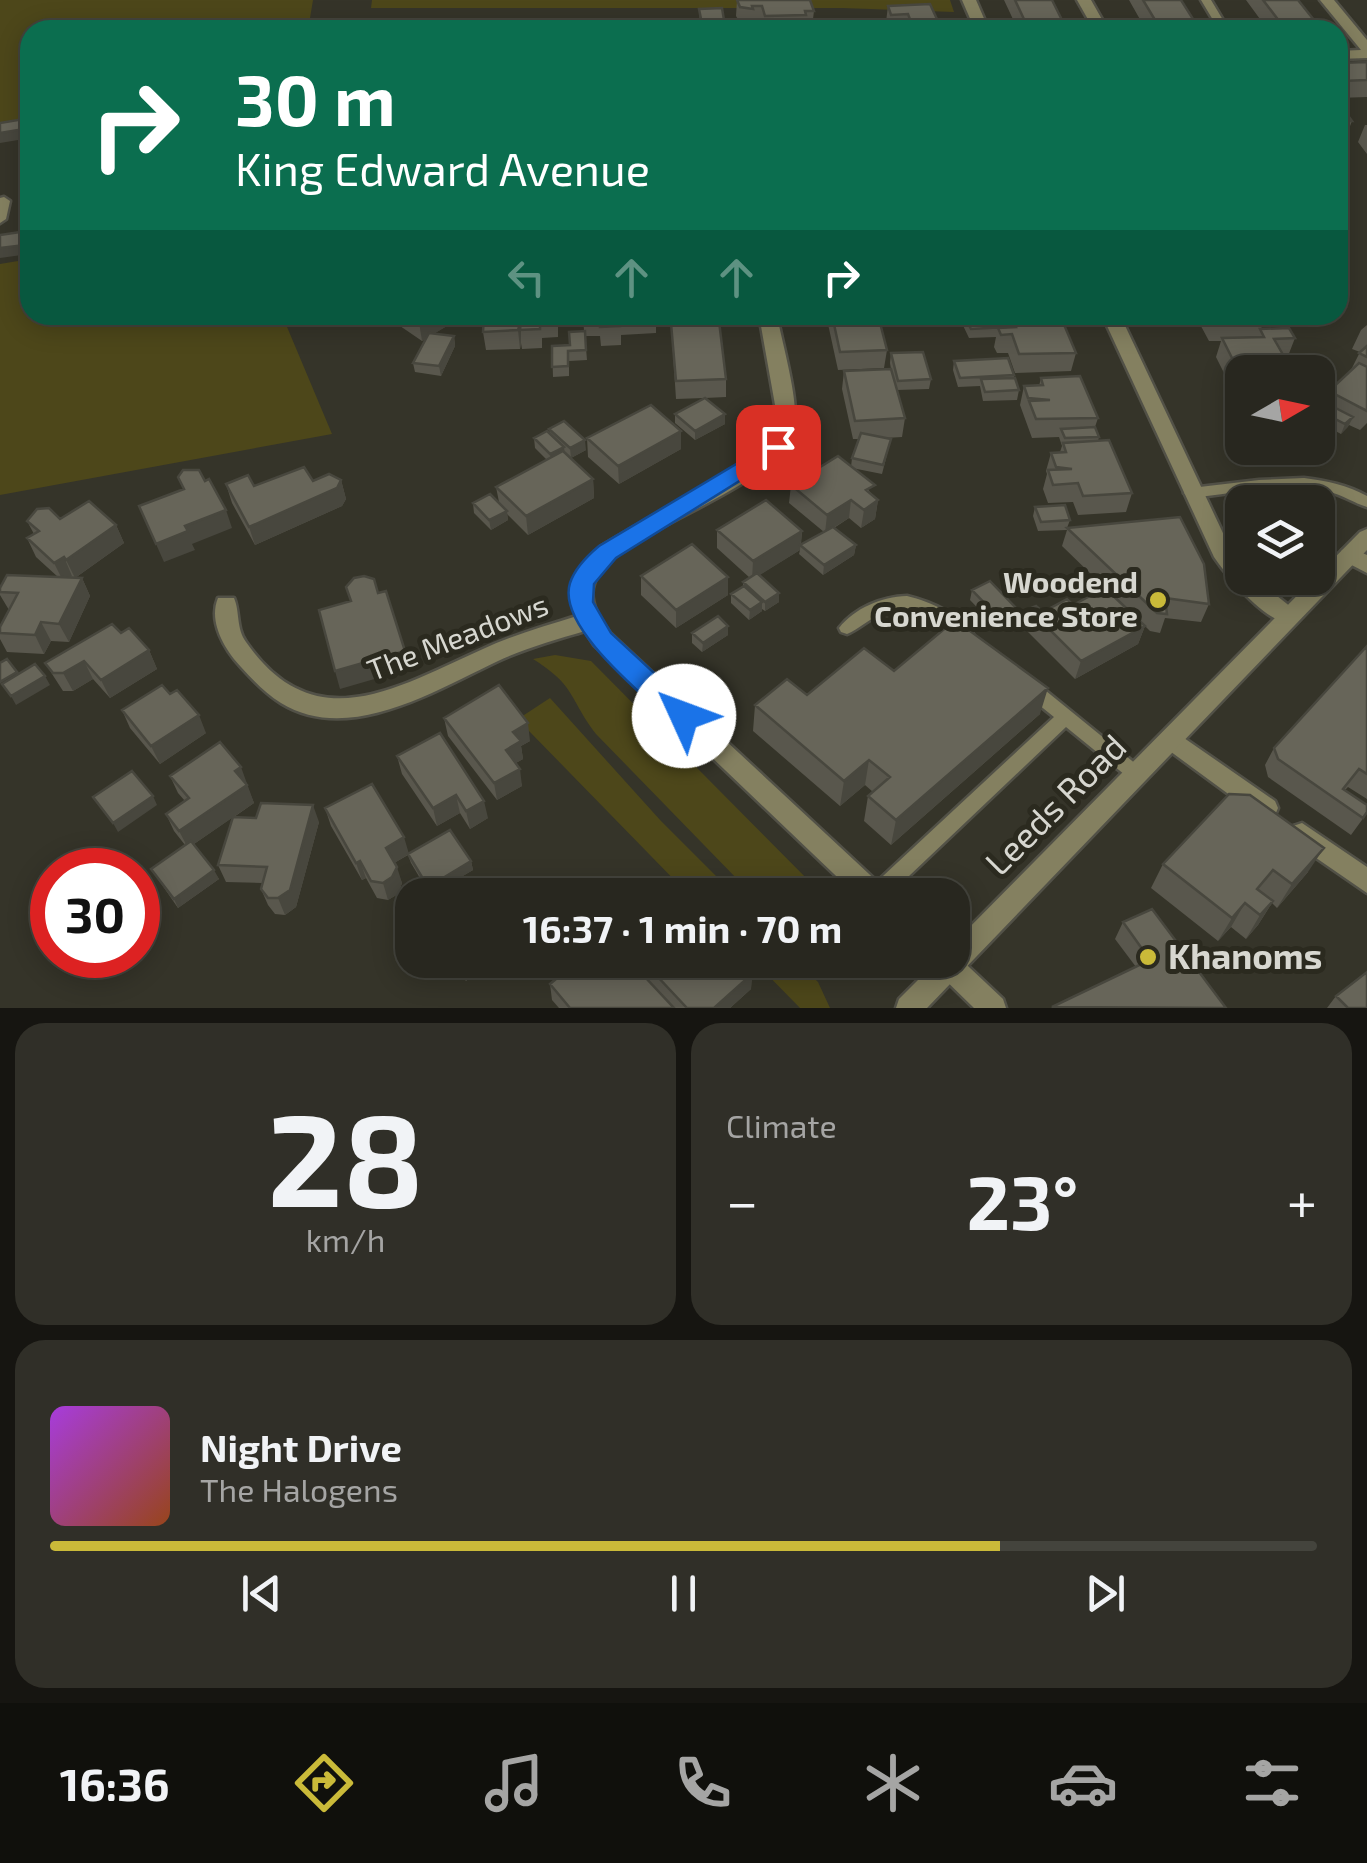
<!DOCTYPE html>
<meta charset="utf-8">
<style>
body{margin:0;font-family:"Exo 2",sans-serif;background:#302f28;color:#f1f3f6;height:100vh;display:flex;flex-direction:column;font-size:38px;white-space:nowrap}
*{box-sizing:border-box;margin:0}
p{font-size:32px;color:#a5a5a4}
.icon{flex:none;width:55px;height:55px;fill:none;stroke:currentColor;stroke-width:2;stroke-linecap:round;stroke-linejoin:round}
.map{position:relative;height:1008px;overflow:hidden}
.details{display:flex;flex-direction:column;gap:15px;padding:15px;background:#161511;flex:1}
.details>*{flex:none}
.guide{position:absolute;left:20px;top:20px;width:1328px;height:305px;border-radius:30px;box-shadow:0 5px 25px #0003,0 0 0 2px #44443d;background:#0b6e4f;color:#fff;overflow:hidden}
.needle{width:65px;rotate:81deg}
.fabs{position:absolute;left:1225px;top:355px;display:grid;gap:20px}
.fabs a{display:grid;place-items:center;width:110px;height:110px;border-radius:20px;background:#28271f;box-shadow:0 5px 25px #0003,0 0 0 2px #44443d;font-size:50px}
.speed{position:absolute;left:30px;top:848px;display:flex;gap:20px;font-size:50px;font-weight:700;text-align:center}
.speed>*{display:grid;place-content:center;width:130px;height:130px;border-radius:50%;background:#28271f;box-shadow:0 5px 25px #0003,0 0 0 2px #44443d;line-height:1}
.speed .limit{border:15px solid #d22;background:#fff;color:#111}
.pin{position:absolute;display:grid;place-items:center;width:85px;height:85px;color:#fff;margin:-42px;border-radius:20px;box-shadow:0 5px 15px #0006}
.me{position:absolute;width:110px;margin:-55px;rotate:313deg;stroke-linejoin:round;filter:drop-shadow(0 0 8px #0008)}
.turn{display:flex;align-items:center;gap:35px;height:210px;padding:0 50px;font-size:45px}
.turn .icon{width:130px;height:130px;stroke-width:2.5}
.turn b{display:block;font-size:70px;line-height:85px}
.lanes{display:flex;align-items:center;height:95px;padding:0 50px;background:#0003;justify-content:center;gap:50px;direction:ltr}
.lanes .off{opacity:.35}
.big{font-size:75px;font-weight:700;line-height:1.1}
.details .tile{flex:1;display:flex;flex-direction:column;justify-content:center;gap:15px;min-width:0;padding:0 35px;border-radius:30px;background:#302f28}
.details .dial{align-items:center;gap:0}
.dial b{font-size:130px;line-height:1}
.song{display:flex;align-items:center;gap:30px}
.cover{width:120px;height:120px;border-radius:15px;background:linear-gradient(135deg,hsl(280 70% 55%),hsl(20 70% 35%))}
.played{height:10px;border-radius:5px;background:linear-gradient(90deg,#caba39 75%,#44443d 75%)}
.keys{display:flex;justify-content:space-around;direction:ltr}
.heat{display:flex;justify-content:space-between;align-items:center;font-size:55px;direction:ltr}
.details .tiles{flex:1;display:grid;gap:15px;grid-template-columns:1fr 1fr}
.tile:last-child{grid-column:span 2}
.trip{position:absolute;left:395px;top:878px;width:575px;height:100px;border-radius:30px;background:#28271f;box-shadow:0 5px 25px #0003,0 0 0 2px #44443d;font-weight:700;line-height:100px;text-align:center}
.menu{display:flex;height:160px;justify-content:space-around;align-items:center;background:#10100c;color:#a5a5a4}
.menu .icon{width:70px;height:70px}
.menu .active{color:#caba39}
.menu b{font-size:45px;color:#f1f3f6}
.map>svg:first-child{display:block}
.green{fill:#4d471a}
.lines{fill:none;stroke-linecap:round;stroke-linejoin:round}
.service-casing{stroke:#525147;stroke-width:5}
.minor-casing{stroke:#525147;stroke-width:5}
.tertiary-casing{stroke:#525147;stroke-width:5}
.service{fill:#848060;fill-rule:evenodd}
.minor{fill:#848060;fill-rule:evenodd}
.tertiary{fill:#848060;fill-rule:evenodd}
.wall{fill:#59574d}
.shaded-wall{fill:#48473e}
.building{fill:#676559;stroke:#48473e;stroke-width:2.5}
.route{fill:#1a73e8;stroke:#114b97;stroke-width:2.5}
.poi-dot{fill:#caba39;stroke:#2b2a1f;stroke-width:4}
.labels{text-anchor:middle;stroke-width:10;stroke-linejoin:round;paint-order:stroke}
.poi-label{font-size:30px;font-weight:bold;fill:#d7d7d0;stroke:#2b2a1f;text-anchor:end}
.street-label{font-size:30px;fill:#d7d7d0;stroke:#2b2a1f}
.near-street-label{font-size:35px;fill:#d7d7d0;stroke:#2b2a1f}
.near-poi-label{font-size:35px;font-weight:bold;fill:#d7d7d0;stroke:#2b2a1f;text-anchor:start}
</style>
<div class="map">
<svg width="1367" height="1008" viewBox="0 0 1367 1008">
<rect width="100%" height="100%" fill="#353429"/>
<!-- green -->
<path class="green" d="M0 0H313L308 30H30V122L0 129Z
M372 0H950L954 12 842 8H371Z
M30 259V315H282L332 434 0 495V264Z
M555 655 591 661 823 895H756L739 881 596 734C568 697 577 687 533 659Z
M550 698 661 821 735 895H689L529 731 518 719Z
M753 960H795L818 982 830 1008H800Z"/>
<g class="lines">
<!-- service casing -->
<g class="service-casing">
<path id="service" d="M1201 0H1211L1229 30H1219Z
M4 197 10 201 6 219 0 223V198Z
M1304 478C1327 481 1347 485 1367 496V507C1354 503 1343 495 1329 492 1285 482 1236 493 1191 498L1184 493 1191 488 1259 480Z
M907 596C932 602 957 614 973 634L971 639 965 640 959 639C936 621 911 599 881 614 869 619 859 629 847 634L841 632 839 628C855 608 881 597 907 596Z
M1029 680 1035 682 1142 769 1145 774 1142 779 1136 782 1130 779 1066 727 889 895H866L869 889 1054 717 1023 692 1021 687 1023 682Z"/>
</g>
<!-- minor casing -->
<g class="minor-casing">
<path id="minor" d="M962 0H976L989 30H975Z
M1077 0H1091L1108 30H1094Z
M1320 0H1334L1367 40V58L1338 59V51L1361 50Z
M759 315H777C782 344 802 409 793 435 771 493 610 532 594 584 588 602 600 619 610 633L883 887 887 895H856L594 645 585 631C555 640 526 648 498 661 436 690 349 745 281 703 266 694 253 680 241 667 225 650 208 622 218 598H234C240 612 236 628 246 642 315 741 397 687 483 649 513 635 545 626 577 616 565 587 579 567 600 547L756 455 772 439 777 416Z
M1102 315H1120L1230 548 1242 566V578H1254L1296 611 1299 617 1296 623C1271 630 1227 576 1214 557Z
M1349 547 1367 555V573L1342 560 1339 555 1342 550Z
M1171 729 1275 801 1278 808 1275 815 1266 819 1257 815 1163 746 1159 739 1163 732Z
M1302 823 1367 867V893L1293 842 1290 834 1293 826Z
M952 951 1003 999 1006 1008H974L934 969 930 960H952Z"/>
</g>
<!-- tertiary casing -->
<g class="tertiary-casing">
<path id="tertiary" d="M1367 529V550L927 1008H896L899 999 938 960H952V945L1360 532Z"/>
</g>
<!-- service -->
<use href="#service" class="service"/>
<!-- minor -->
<use href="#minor" class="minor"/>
<!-- tertiary -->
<use href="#tertiary" class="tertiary"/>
</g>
<!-- wall -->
<path class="wall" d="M737 0 814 11 812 27 805 28V30H763L762 23H752V26L740 23 736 16Z
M1004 0H1052L1067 30H1018Z
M1129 0H1181L1200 30H1146Z
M1246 0H1298L1322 30H1268Z
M888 6 942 30H889L886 22Z
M699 9 724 20V28H700Z
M1367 62V97L1338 98V63Z
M1338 102 1352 121 1345 139H1338Z
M1365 125H1367V154L1358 142Z
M384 315H456L457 320 433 334 454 336 455 346 441 376 415 372 413 363 426 339 422 341Z
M484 315H558V337L542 338V348L522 349 521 343 520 349 486 350 483 332Z
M583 315H656V333L621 335V345L601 346 600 336H585L587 360 569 361V376L553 377 552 346 570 345 584 331Z
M657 315H673V322L726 379V397L705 398 725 424 695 440 675 423V414L704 398 676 399 671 324 658 325Z
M829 315H911L909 324 880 326 887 350 884 368 838 370 828 324Z
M958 315H1002L1005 328H1009L1012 316 1076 353 1071 371 1015 373 1008 353H997L994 347 996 337 969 338Z
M1195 315H1261L1264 321 1261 329 1295 338 1288 356 1242 372V403H1239L1216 357 1221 341H1209Z
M1367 325V423L1360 430 1349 425 1341 434 1328 427 1335 439 1327 457 1276 461 1264 455 1260 448H1318V397L1320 400 1319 403 1324 402 1329 391 1351 370 1360 352 1352 349 1361 330Z
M891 353 931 379 929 389 897 390 905 418 902 437 885 438 891 439 882 474 852 468 873 496 878 500 875 519 861 528 849 518 834 528 856 545 854 555 823 575 799 554 800 550 759 575 779 602 765 611 762 609V611L749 620 731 603V594L743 586V582L750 578 717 548V530L802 531 801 544 824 532 789 503 791 485 851 467 852 458 859 439H853L842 389 844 371 891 369 890 363Z
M954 361 1014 375V378L1019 390 1017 400 983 401 980 386 958 387 953 370Z
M1041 378 1098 418 1095 427 1099 437 1098 441 1132 493 1126 512 1078 515 1073 502 1048 503 1043 489 1047 474 1046 471 1051 453 1060 452 1062 446 1059 437 1032 438 1020 405 1024 386H1039Z
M549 429 586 450 571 458 593 479 594 498 528 535 507 514 508 520 491 530 474 513 473 503 499 502 496 487 547 460 535 448 534 438 550 433Z
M681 431V449L619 484 588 457 587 438Z
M341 480 346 499 342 506 255 545 232 503 226 484 254 486 313 481Z
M1035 507 1070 520 1067 528 1209 604 1201 622 1165 618 1160 633 1150 631 1145 626 1138 644 1075 679 1024 628 1029 609 1043 612 1126 608 1062 546 1067 530 1038 531 1033 516Z
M60 519 116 525 124 543 75 578H82L90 596 69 642 51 641 44 654 7 652 0 639V627L9 610 0 595V588L58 577 36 557 27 538 34 534 27 521Z
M641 576 728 595 676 628 641 595Z
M972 590 1014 617 996 627 970 600Z
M121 633 149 650 157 669 110 698 93 679 73 691H63L45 663Z
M692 633 728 635 702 652 692 643Z
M1367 646V799L1348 787 1345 790 1367 813 1351 835 1268 777 1265 765 1274 748Z
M894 671 1040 714 891 845 864 821 868 796 873 792 865 785 840 806 753 731 755 705 807 695Z
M122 710 206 733 160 764 130 728Z
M444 718 530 741 521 746 523 759 516 763 522 786 497 800 448 736Z
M397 756 488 818 470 829 460 813 437 826 402 774Z
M170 776 248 785 247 786 254 803 234 817 319 822 296 907 285 915 275 914 268 905 261 889 262 883 226 882 218 865 233 817 194 844 219 879 178 908 151 869 185 845 174 831 166 814 185 801 178 793Z
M325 808 409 854 471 861 473 870 430 895 411 863 408 855 394 863 402 883 398 894 388 900 377 898 366 878 362 880 331 826Z
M1163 864 1308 872 1277 908 1272 903 1258 925 1246 939 1231 927 1218 941 1151 888Z
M1123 922 1226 1008H1051L1136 967 1115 939Z
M449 960H490V962L466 981Z
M579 960H739L752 974 751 989 730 1008H559L552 1000 550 984Z
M1336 996 1367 1008H1327Z"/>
<!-- shaded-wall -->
<path class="shaded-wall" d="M30 128V138L0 143V133Z
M27 231 30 240 29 254 0 258V248Z
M431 315H456L457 320 422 341 419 322Z
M521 320V343L520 349 518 330Z
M454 336 455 346 441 376 439 366Z
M725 414V424L695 440V431Z
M1353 417 1348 427 1341 434 1345 424Z
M681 431V449L619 484 618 466Z
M585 440 586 450 571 458 570 448Z
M564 447 565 456 551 464 550 454Z
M593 479 594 498 528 535 526 516Z
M341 480 346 499 342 506 255 545 249 527Z
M851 500 849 518 825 533 827 515Z
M878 500 875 519 861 528 864 510Z
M226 510 232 528 192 544 195 550 164 562 156 544 185 526Z
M507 511 508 520 491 530 489 520Z
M116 525 124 543 75 578 66 560Z
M802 531 800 550 752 580 753 561Z
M856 545 854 555 823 575 824 565Z
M64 557 72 576 63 581 54 563Z
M728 577V595L676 628V610Z
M82 578 90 596 69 642 59 624Z
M779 593V602L765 611V602Z
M762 602V611L749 620 750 610Z
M1016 608 1014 617 996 627 998 617Z
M41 622 51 641 44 654 35 635Z
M728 626V635L702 652 703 643Z
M1145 626 1138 644 1075 679 1081 661Z
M149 650 157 669 110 698 101 680Z
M405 651 409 669 340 689 335 671Z
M84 661 93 679 73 691 63 673Z
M45 676 50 685 16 705 11 696Z
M1048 688 1040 714 891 845 896 820Z
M199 715 206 733 160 764 151 746Z
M528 723 530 741 521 746 523 759 508 767 506 750 513 732Z
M869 760 865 785 840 806 844 781Z
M241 767 254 803 188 848 179 831 235 771Z
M520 769 522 786 497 800 494 783Z
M456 795 460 813 437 826 433 808Z
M153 796 157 805 118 832 113 823Z
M484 801 488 818 470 829 466 811Z
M313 805 319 822 296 907 285 915 278 898Z
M404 837 409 854 391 865 386 848Z
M1324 848 1308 872 1277 908 1292 884Z
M360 861 366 878 362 880 356 863Z
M471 861 473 870 431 895 428 887Z
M397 867 402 883 398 894 388 900 383 883Z
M214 870 219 879 178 908 174 899Z
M1273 901 1258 925 1246 939 1260 915Z
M1245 903 1231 927 1218 941 1232 918Z
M480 960H490V962L466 981 464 972Z
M752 974 751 989 730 1008H714Z"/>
<!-- building -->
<path class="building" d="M737 0H810L814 11H805L806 15 765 16 762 6H752L753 9 740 7Z
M1015 0H1052L1067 30H1029Z
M1143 0H1181L1200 30H1161Z
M1263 0H1298L1322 30H1286Z
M930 4 942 30H914L908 14 891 15 888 6Z
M722 8 724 20 701 19 699 9Z
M801 21 803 30H768L766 22Z
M501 25V30H476V27Z
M1367 62V80L1342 81 1338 75V63Z
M1338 102 1352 121H1338Z
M30 114V128L0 133V123L24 119V115Z
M27 231 25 245 0 248V235Z
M408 315H431L419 322Z
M484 315H557V319L540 320V329L520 330 521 320 518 330 483 332Z
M583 315H649L620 316V326L600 327 599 317 583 318Z
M713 315 714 321 680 322V316Z
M832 315H878L887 350 840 352Z
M964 315H1002L1005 327 971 329Z
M1060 315 1076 353 1019 354 1012 334 1001 335 998 328 1016 327 1012 316Z
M1211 315H1261L1264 321 1215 323Z
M719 321 726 379 676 381 671 323Z
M1289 328 1295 338 1274 339 1293 372H1242V378L1222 338 1264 337 1260 329Z
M585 331 586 350 568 351V366L552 367V346L570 345 569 332Z
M429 333 454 336 439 366 413 363Z
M1367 346V357L1359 353Z
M923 352 931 379 898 381 891 353Z
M1008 358 1014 375 960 378 954 361Z
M1359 363 1367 367V411L1329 391Z
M891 369 905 418 855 421 844 371Z
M1080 376 1098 418 1036 419 1029 401 1050 400 1028 398 1024 386 1043 385 1041 378Z
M1015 378 1019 390 985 392 981 379Z
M705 398 725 414 695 431 675 414Z
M1322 401 1353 417 1345 424 1318 410V404Z
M651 405 681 431 618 466 587 438Z
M1318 409 1335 439 1318 440Z
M564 421 585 440 570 448 549 429Z
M1095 427 1099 437 1065 438 1061 429Z
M547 431 564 447 550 454 534 438Z
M861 433 891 439 883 465 852 458Z
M1109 440 1132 493 1083 496 1078 483 1053 485 1048 470 1072 469 1056 467 1051 453 1066 452 1063 443Z
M563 451 593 479 526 516 496 487Z
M838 456 875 485 866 490 878 500 864 510 851 500 827 515 791 485Z
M304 467 313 481 329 474 341 480 337 488 249 527 226 484 248 475 254 486Z
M183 470H199L205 481 209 479 226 510 185 526 188 531 156 544 139 506 184 489 178 477Z
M490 494 507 511 489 520 473 503Z
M766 500 802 531 753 561 717 530Z
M89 501 116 525 66 560 64 557 54 563 27 538 39 531 27 521 37 509 49 508 60 519Z
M1065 505 1070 520 1041 522 1035 507Z
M1180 517 1204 564 1209 604 1165 598 1167 614 1157 613 1067 528Z
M833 527 856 545 824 565 800 545Z
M692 544 728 577 676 610 641 576Z
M757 573 779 593 765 602 743 582Z
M7 575 82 578 59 624 41 622 35 635 0 633V627L18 593 0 592V588Z
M364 576 374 579 378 593 386 591 405 651 335 671 319 610 351 601 346 587 354 578Z
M990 581 1016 608 998 617 972 590Z
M744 586 762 602 750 610 731 594Z
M1105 588 1145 626 1081 661 1029 609 1036 606 1043 612 1067 599 1073 605Z
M718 616 728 626 703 643 692 633Z
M955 620 1048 688 896 820 868 796 890 777 869 760 844 781 755 705 787 679 807 695 864 648 894 671Z
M112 624 121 633 129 628 149 650 101 680 84 661 63 673H53L45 663Z
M1367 646V774L1359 769 1343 789 1367 805V812L1363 818 1278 759 1274 748Z
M7 659 17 672 0 682V663Z
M35 664 45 676 11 696 2 684Z
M162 685 170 694 177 690 199 715 151 746 122 710Z
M499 685 528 723 513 732 521 741 506 750 520 769 494 783 444 718Z
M440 733 484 801 466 811 456 795 433 808 397 756Z
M220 742 241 767 235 771 247 785 179 831 166 814 189 798 170 776Z
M132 771 153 796 113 823 93 797Z
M372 784 404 837 386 848 397 867 392 877 383 883 371 881 360 861 356 863 325 808Z
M1229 794 1250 795 1324 848 1292 884 1273 870 1257 889 1273 901 1260 915 1245 903 1232 918 1163 864Z
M261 803 313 805 290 890 278 898H268L261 889 267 867 218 865 233 817 256 818Z
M450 830 471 861 428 887 408 854Z
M191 841 214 870 174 899 151 869Z
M1152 909 1226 1008 1052 1007 1150 960 1123 922Z
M454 960H480L464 972Z
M579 960H629L674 1008H570L550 984Z
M642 960H739L752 974 714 1008H687Z
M1367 972V1008H1348L1336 996Z"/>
<!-- route -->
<path class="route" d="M778 439 789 447 786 452 616 558 594 584 593 602 611 633 693 709 697 716 693 724 684 727 674 724C645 696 556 627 570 583 575 568 587 556 599 546Z"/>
<!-- markers -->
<g class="poi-dot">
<circle cx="1158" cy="600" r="10"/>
<circle cx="1148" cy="957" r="10"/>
</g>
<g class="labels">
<!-- poi labels -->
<g class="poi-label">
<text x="1138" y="593">Woodend<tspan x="1138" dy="34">Convenience Store</tspan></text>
</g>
<!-- street labels -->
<g class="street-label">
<text transform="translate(458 638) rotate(-21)" y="10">The Meadows</text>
</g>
<!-- near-street labels -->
<g class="near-street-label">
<text transform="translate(1056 805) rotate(-45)" y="12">Leeds Road</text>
</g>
<!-- near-poi labels -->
<g class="near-poi-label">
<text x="1168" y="969">Khanoms</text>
</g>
</g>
</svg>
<div class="fabs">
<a><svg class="needle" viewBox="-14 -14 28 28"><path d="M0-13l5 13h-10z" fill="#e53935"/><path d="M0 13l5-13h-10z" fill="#a5a5a4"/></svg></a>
<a><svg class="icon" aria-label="layers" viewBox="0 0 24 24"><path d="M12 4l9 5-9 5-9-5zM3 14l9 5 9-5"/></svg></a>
</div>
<div class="speed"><div class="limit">30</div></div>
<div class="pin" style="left:778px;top:447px;background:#d93025"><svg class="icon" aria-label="arrive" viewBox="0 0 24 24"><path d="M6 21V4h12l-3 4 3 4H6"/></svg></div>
<svg class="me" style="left:684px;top:716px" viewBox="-20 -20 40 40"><circle r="19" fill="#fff"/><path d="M0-13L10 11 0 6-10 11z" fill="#1a73e8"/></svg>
<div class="trip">16:37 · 1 min · 70 m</div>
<div class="guide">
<div class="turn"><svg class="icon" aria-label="right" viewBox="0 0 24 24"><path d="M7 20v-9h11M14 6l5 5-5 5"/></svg><div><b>30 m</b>King Edward Avenue</div></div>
<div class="lanes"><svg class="icon off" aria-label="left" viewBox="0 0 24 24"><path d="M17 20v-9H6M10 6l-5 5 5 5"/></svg><svg class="icon off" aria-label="ahead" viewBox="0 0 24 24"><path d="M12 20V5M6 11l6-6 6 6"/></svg><svg class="icon off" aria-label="ahead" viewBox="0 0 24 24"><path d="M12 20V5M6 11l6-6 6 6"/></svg><svg class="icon" aria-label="right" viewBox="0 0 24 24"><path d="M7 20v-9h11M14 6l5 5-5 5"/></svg></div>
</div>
</div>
<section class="details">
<div class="tiles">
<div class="tile dial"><b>28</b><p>km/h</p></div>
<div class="tile"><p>Climate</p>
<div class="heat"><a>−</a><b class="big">23°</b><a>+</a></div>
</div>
<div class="tile">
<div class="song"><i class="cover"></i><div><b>Night Drive</b><p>The Halogens</p></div></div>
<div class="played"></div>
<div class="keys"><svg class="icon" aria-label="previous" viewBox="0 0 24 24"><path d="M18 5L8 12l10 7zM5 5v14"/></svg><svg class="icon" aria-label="pause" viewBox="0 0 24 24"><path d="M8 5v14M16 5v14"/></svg><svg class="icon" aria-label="next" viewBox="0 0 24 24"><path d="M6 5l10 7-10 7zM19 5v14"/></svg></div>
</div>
</div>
</section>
<nav class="menu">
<b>16:36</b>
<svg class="icon active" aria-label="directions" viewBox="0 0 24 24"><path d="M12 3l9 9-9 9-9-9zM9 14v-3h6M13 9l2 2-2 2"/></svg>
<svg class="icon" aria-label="music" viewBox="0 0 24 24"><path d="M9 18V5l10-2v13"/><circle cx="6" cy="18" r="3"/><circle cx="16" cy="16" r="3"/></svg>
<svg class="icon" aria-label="phone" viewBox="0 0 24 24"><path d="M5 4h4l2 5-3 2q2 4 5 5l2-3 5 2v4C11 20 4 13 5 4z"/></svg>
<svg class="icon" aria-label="climate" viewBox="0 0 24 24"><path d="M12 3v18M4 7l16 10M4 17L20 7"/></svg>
<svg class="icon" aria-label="car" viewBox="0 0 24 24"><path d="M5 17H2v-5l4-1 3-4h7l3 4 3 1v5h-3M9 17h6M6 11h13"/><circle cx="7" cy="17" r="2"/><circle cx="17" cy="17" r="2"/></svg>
<svg class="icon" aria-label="filters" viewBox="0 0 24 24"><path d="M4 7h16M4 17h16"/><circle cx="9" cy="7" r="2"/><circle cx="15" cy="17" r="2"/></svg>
</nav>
